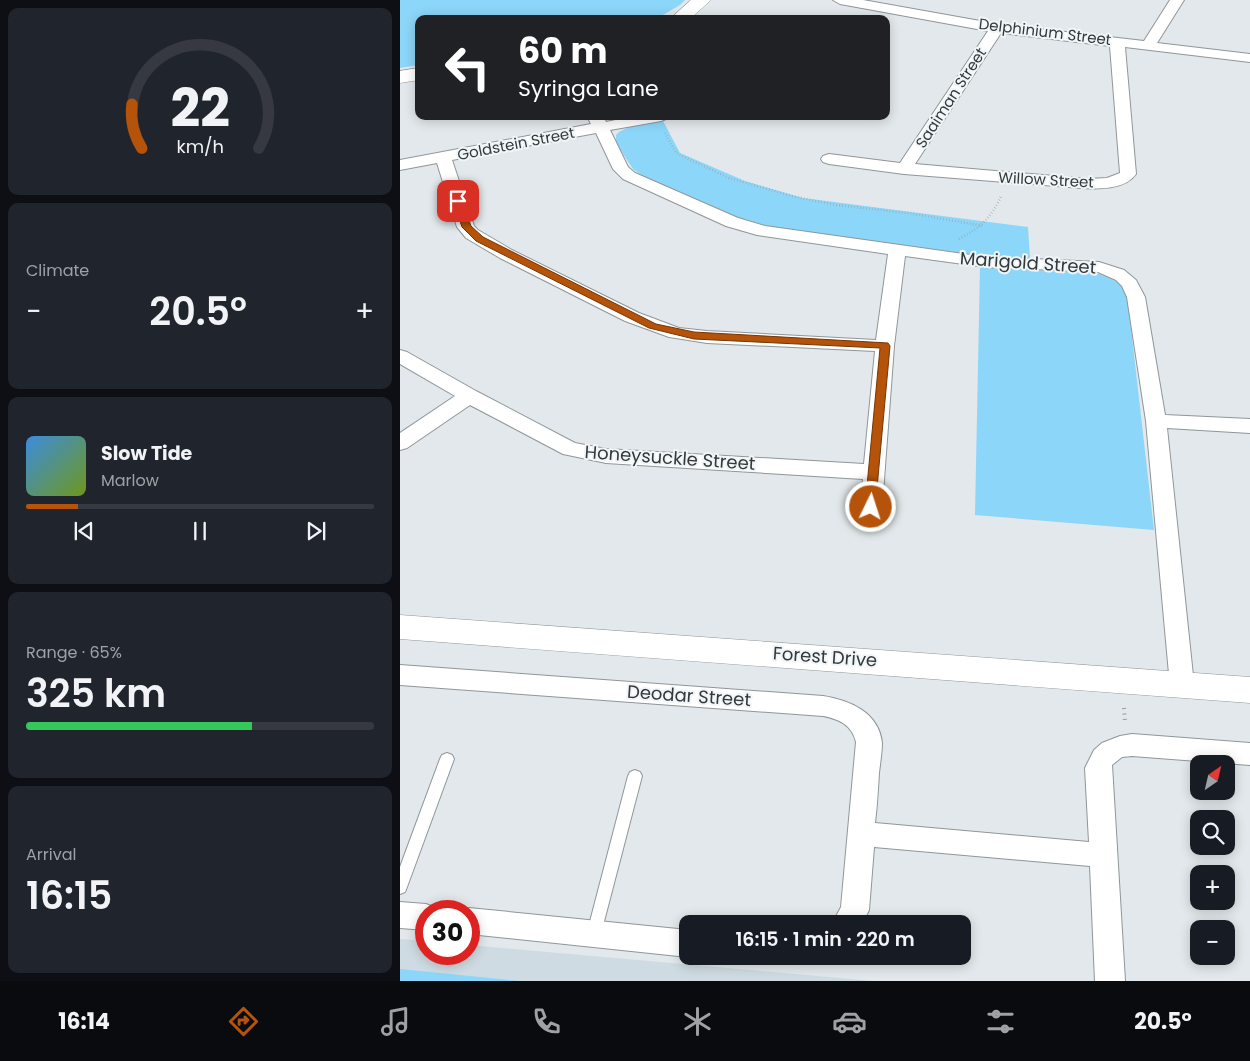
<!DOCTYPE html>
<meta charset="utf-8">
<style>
body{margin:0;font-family:Poppins,sans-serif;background:#20242c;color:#f1f3f6;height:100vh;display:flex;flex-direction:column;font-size:19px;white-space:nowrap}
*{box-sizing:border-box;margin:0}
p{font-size:16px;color:#9ea1a6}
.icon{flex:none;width:28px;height:28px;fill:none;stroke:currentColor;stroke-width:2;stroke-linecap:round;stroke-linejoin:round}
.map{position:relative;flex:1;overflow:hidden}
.details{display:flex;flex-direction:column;gap:8px;padding:8px;background:#0d0f14;width:400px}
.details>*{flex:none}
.guide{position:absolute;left:15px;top:15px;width:475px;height:105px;border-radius:10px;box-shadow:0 2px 12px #0003;background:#202124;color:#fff;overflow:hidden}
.needle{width:32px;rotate:34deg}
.controls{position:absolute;left:790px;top:755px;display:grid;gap:10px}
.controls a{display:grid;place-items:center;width:45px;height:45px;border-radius:10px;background:#171b24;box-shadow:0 2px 12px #0003;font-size:25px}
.speed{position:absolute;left:15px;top:900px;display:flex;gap:10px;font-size:25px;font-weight:700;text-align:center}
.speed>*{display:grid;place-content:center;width:65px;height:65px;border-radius:50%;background:#171b24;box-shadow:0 2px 12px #0003;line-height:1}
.speed .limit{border:8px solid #d22;background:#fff;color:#111}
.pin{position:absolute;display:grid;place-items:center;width:42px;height:42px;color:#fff;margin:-21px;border-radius:10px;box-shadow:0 2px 8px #0006}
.me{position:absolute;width:55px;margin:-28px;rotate:4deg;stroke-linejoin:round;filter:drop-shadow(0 0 4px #0008)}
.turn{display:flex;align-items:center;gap:18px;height:105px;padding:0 20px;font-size:22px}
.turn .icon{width:65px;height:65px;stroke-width:2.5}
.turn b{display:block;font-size:35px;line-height:42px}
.big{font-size:38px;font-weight:600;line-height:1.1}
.details .tile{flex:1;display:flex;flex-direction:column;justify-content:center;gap:8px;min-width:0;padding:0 18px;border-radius:10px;background:#20242c}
.details .dial{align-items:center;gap:0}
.dial svg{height:130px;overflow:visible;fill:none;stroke:#363941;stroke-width:7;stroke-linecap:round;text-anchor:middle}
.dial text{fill:#f1f3f6;stroke:none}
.song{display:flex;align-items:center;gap:15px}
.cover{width:60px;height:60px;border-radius:8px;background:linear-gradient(135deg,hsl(210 70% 55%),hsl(80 70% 35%))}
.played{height:5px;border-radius:2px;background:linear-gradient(90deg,#b45309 15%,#363941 15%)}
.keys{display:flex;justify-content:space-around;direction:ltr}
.heat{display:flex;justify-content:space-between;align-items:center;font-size:28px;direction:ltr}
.charge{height:8px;border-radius:4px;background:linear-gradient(90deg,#34c759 65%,#363941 0)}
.trip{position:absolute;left:279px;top:915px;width:292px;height:50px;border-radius:10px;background:#171b24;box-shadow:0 2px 12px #0003;font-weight:600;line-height:50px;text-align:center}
.dock{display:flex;height:80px;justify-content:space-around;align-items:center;background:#090b0e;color:#9ea1a6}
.dock .icon{width:35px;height:35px}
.dock .on{color:#b45309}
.dock b{font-size:22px;color:#f1f3f6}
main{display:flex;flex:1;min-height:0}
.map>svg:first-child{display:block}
.built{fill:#cfdbe2}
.green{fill:#8cd6f9}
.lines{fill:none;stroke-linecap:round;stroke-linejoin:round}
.service-casing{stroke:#909698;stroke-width:2}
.minor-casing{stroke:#909698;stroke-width:2}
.tertiary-casing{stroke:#909698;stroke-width:1}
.path-far1{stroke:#989d9f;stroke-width:2.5;stroke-dasharray:0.5 2.5;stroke-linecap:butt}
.path{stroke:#989d9f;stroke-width:4;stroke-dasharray:1 4.5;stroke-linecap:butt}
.service{fill:#fff;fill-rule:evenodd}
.minor{fill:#fff;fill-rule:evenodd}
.tertiary{fill:#fff;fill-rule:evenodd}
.route{fill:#b45309;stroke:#753606}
.labels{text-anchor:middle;stroke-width:4;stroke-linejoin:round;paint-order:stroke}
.far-street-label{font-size:15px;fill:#353839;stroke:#eff5f8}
.street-label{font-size:18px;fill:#353839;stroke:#eff5f8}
</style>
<main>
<section class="details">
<div class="tile dial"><svg viewBox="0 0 100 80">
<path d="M14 69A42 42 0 1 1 86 69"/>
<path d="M14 69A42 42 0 0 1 8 42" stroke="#b45309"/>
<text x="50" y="56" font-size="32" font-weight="700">22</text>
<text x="50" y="72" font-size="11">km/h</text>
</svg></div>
<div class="tile"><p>Climate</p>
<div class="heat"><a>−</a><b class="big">20.5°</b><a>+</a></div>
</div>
<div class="tile">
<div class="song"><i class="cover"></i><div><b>Slow Tide</b><p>Marlow</p></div></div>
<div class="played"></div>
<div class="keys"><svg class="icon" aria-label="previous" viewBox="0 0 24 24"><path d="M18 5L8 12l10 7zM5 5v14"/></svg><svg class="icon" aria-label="pause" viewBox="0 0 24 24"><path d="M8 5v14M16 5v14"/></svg><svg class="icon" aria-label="next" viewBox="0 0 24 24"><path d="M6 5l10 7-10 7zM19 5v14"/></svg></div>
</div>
<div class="tile"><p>Range · 65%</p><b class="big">325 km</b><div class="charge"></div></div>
<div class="tile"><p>Arrival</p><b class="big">16:15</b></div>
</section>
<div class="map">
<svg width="850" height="981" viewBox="0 0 850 981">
<rect width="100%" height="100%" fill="#e2e8eb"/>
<!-- built -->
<path class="built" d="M0 939 26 941V954H69V945L474 981H0Z"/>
<!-- green -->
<path class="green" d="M0 0H285L280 5 256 19H19V65L0 68Z
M262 119 280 153 345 181 403 198 628 227 630 258 576 255 364 226 338 219 244 177 233 169 216 143V135L219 132 233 125Z
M580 267 700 274 720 283 727 293 754 530 575 515Z
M0 969 119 981H0Z"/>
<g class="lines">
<!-- service casing -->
<g class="service-casing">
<path id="service" d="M47 753 52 755 54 759 7 887 5 892 0 894V867L40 759 42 755Z
M235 770 240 772 242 776 201 933 199 938 194 940 189 938 187 933 228 776 230 772Z"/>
</g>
<!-- minor casing -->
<g class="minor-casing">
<path id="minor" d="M433 0H463L597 24 744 41 770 0H784L757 43 850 54V62L725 47 736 174C725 190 698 189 681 188L504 174 429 164 423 162 421 159 423 156 429 154 500 163 588 31 440 4ZM601 33 710 46 720 173 707 178 689 179 515 164Z
M187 116H203L206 122 235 116H268L266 119 261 121 210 130 228 167 235 173 338 218 365 226 585 257 699 262 724 270 736 280 745 297 765 415 850 419V433L767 428 794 685 791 692 782 695 773 692 770 685 746 421 727 297 722 286 716 280 698 272 585 267 505 256 494 346 482 507 479 512 471 515 463 512 460 507 463 479 206 463 163 454 70 405 7 448 0 450V433L55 396 0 364V350L7 352 76 391 175 443 206 449 464 464 475 351 307 343 269 337 225 321 100 258 66 238 57 227 37 163 0 170V160L191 124ZM196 133 213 169 223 179 326 226 357 235 488 254 476 340 307 331 279 328 239 313 112 250 78 230 74 226 52 160Z
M0 665 423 696C449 700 479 712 482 743 482 752 480 764 479 773 478 790 477 807 475 823L689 842 685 768 694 750 702 743 720 736 732 734 850 743V765L732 756 722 757 712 765 725 981H695L690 866 474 847 469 910 462 924H432L441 907 456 742C452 725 439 719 423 716L0 685Z
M0 902 26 904 36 908 37 911H26V930L0 928Z
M69 908 288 930V956H291L288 957 69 934V911H60Z"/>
</g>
<!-- tertiary casing -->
<g class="tertiary-casing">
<path id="tertiary" d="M291 0H311L290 19H270Z
M19 68V80L0 83V71Z
M0 615 850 677V703L0 639Z"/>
</g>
<!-- path-far1 -->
<path class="path-far1" d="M265 133 276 153 329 178 392 196 436 205 508 213 584 226
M559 239C579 228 592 218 601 196"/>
<!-- path -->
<path class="path" d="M724 708 725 722"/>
<!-- service -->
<use href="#service" class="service"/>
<!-- minor -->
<use href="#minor" class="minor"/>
<!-- tertiary -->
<use href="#tertiary" class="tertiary"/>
</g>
<!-- route -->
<path class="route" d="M58 198 62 201 71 226 83 237 256 324 294 332 488 343 490 346 475 510 471 511 465 507 480 348 294 339 249 328 76 241 62 227 53 201Z"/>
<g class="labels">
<!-- far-street labels -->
<g class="far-street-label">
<text transform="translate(645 32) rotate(7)" y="5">Delphinium Street</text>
<text transform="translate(551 98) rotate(-57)" y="5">Saaiman Street</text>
<text transform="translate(116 144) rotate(-11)" y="5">Goldstein Street</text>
<text transform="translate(646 180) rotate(3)" y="5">Willow Street</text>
</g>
<!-- street labels -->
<g class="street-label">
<text transform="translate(628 263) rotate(4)" y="6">Marigold Street</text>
<text transform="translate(270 458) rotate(4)" y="6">Honeysuckle Street</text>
<text transform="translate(425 657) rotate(4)" y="6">Forest Drive</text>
<text transform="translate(289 696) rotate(4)" y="6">Deodar Street</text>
</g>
</g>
</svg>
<div class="controls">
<a><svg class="needle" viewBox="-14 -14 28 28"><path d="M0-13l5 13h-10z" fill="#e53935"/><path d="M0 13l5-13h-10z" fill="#9ea1a6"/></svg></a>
<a><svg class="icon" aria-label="search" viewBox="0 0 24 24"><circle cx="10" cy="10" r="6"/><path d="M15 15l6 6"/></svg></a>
<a>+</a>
<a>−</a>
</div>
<div class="speed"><div class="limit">30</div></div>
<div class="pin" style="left:58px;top:201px;background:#d93025"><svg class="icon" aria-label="arrive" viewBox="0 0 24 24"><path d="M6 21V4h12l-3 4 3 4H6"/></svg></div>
<svg class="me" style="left:471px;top:507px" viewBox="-20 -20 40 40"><circle r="17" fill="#b45309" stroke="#fff" stroke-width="3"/><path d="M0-11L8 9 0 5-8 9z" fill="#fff"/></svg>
<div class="trip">16:15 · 1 min · 220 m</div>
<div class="guide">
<div class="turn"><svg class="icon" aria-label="left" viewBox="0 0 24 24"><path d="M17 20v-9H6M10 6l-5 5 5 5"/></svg><div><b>60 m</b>Syringa Lane</div></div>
</div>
</div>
</main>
<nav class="dock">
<b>16:14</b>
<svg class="icon on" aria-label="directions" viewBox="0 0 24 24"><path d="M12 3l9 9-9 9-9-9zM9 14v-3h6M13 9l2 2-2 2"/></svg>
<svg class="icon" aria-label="music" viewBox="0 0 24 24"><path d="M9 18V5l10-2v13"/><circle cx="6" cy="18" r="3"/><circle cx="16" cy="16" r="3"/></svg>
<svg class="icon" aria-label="phone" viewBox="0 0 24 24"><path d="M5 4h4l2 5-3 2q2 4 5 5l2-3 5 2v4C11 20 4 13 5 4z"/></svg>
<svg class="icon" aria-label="climate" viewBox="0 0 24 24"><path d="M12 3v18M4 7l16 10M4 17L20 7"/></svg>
<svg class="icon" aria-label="car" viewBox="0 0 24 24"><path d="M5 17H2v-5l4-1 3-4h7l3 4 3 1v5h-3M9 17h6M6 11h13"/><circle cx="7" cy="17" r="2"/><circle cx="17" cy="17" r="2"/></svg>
<svg class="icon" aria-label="filters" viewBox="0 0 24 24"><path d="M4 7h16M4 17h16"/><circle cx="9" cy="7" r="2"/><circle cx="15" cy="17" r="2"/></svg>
<b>20.5°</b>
</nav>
